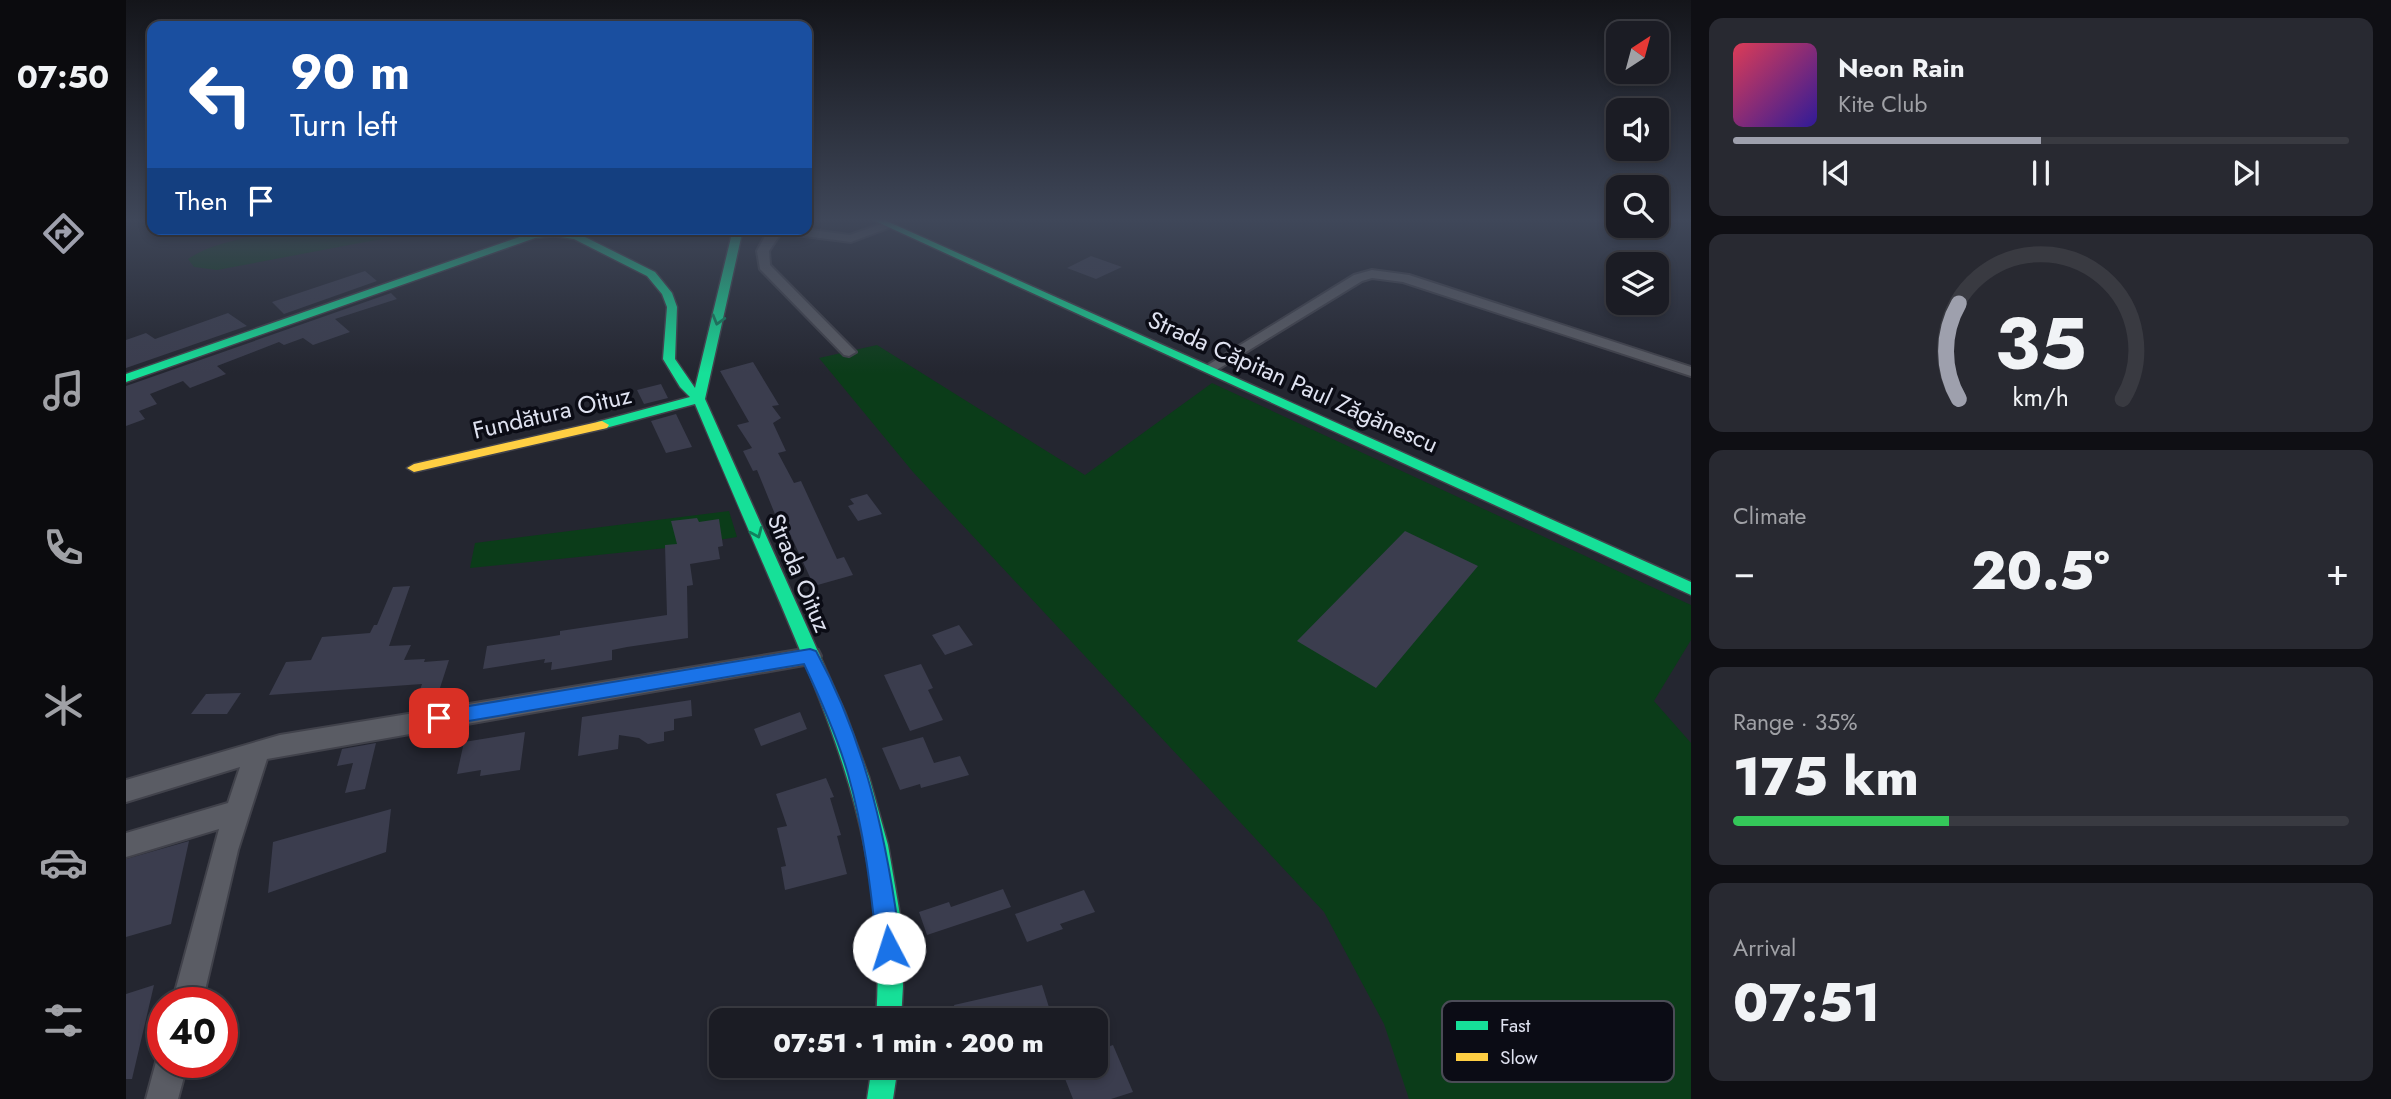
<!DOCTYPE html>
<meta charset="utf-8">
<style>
body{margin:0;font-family:Jost,sans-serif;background:#282931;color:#f1f3f6;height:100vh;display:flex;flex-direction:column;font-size:26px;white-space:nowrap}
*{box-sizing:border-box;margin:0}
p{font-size:23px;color:#a0a1a6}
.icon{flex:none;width:38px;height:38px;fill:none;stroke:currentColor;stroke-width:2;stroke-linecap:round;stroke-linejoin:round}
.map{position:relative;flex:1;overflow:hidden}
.sheet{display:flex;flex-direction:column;gap:18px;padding:18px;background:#0f0f14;width:700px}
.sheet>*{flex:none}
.guide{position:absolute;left:21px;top:21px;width:665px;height:214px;border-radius:14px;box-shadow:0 4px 10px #0003,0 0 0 2px #393a41;background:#1a4fa0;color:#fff;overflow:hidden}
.needle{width:46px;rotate:36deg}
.buttons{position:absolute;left:1480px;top:21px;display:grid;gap:14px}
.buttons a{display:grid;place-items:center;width:63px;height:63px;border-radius:14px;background:#1b1c24;box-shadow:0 4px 10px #0003,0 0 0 2px #393a41;font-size:35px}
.speed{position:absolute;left:21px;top:987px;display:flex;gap:14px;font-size:35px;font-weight:700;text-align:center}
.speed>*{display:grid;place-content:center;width:91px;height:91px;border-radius:50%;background:#1b1c24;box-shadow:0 4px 10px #0003,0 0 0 2px #393a41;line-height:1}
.speed .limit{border:10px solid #d22;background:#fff;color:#111}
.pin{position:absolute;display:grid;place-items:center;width:60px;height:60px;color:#fff;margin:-30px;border-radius:14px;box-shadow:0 4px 10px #0006}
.me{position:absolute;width:77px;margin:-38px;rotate:355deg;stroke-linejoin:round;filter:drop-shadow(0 0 5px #0008)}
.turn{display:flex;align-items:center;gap:24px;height:147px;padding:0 28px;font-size:32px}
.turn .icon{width:91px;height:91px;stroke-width:2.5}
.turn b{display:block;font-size:49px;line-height:60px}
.then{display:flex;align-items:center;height:66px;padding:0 28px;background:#0003;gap:14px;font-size:26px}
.big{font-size:52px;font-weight:800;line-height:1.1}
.sheet .widget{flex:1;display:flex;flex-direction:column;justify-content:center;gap:10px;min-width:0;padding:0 24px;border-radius:14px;background:#282931}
.sheet .dial{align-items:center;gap:0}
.dial svg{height:182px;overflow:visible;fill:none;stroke:#393a41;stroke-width:7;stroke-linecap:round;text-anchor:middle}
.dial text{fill:#f1f3f6;stroke:none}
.song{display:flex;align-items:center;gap:21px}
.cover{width:84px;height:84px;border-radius:10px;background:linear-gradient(135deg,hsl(350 70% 55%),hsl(250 70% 35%))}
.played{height:7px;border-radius:4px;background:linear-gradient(90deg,#9ea0ad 50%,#393a41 50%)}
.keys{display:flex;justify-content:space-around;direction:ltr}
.heat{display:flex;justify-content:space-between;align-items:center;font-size:38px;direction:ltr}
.charge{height:10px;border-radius:5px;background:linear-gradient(90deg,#34c759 35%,#393a41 0)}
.trip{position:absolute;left:583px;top:1008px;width:399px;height:70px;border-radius:14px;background:#1b1c24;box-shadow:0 4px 10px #0003,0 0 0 2px #393a41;font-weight:800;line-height:70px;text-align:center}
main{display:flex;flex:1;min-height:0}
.dock{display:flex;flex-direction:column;width:126px;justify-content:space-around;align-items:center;background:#0b0b0e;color:#a0a1a6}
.dock .icon{width:49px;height:49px}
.dock .on{color:#9ea0ad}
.dock b{font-size:32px;color:#f1f3f6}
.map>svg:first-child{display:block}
.green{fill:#0b3c19}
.building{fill:#3b3d4e}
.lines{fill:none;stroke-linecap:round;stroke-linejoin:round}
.street-casing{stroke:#41424b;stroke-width:4}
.fast-casing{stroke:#41424b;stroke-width:3}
.slow-casing{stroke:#41424b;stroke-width:3}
.street{fill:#5a5c64;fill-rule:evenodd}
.fast{fill:#16e098;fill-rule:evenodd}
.slow{fill:#ffcf43;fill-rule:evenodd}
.oneway{stroke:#11815d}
.route{fill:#1a73e8;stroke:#114b97;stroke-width:2}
.labels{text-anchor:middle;stroke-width:7;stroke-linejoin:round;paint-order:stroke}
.street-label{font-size:24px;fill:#dfe2f0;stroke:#0b0c15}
.key{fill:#0b0c15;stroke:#4b4c57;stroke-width:2}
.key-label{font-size:19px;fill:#dfe2f0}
</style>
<main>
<nav class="dock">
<b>07:50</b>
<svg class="icon on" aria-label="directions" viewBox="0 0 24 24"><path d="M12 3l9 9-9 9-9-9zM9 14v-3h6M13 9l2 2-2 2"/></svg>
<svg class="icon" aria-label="music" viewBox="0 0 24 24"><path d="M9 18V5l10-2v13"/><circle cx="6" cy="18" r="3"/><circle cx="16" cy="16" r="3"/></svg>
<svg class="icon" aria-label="phone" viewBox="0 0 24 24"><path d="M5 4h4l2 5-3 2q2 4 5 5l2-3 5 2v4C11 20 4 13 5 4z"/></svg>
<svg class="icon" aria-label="climate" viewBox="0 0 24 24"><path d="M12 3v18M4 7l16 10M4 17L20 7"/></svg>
<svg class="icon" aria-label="car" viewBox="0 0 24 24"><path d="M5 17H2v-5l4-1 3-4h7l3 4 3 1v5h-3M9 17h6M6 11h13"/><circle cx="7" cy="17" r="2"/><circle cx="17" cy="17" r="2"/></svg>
<svg class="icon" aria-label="filters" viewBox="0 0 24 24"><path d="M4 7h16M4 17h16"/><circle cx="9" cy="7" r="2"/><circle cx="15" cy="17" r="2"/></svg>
</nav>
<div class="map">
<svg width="1565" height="1099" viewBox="0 0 1565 1099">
<rect width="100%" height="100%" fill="#242630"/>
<!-- green -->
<path class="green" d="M163 229H308L91 270 68 267 62 259C90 240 130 237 163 229Z
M751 345 959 475 1086 383 1565 605V640L1528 701 1565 743V1099H1283L1258 1024 1198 912 787 472 693 358Z
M603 511 611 537 550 547 344 568 349 543Z"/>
<!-- building -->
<path class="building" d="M965 256 996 267 970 279 941 268Z
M239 271 251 281 158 314 146 302Z
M265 293 271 299 209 319 224 332 187 345 177 338 158 345 153 342 91 366 100 374 64 388 57 381 24 394 31 404 13 411 19 419 0 426V386Z
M102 313 121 326 0 368V340L20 333 29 339Z
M627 362 653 405 646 406 655 418 647 423 660 451 652 453 668 483 675 481 711 559 718 557 727 575 688 586 659 523 653 524 631 470 627 471 617 451 626 448 611 425 623 422 594 371Z
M535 384 542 398 518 404 511 390Z
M550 414 566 447 540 453 525 421Z
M741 494 756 514 732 521 722 506 728 504 724 499Z
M571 518 573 522 593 519 597 546 592 547 594 559 564 564 567 585 561 586 562 638 501 647 486 650V660L438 668 425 670 426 662 418 663 419 659 357 669 361 646 422 637 434 635V631L541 615 539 545 551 544 545 521Z
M1279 531 1352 566 1250 688 1171 641Z
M284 586 263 646 285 645 278 660 299 659 298 662 323 660 313 691 293 693 296 684 143 695 160 662 185 660 196 637 244 633 248 625H251L267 587Z
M833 625 847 645 819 655 806 635Z
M795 664 807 688 802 690 817 720 784 731 758 675Z
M115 693 101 714H65L80 694Z
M565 700 566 716 548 719V730L538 732V741L522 744 513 738 493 735 492 749 452 756 456 717Z
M674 712 681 729 635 746 628 729Z
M399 732 394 770 354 776 355 770 331 774 338 742Z
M797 737 808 763 834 756 843 775 795 788 794 784 774 790 756 748Z
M250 743 239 789 219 793 227 763 211 766 216 749Z
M700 778 708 797 704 798 715 835 711 836 721 874 659 890 655 867 660 866 651 828 661 826 650 794Z
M265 809 260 852 142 893 147 842Z
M63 841 45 924 0 937V859Z
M877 889 885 907 801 935 793 912 823 902 825 907Z
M958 890 969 912 934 924 937 929 901 942 889 914Z
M28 985 6 1079H0V994Z
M916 985 927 1020H832L828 1005Z
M987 1045 1007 1092 985 1099H947L934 1066H970V1051Z"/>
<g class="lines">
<!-- street casing -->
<g class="street-casing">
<path id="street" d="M761 222 765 223V227L725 242 655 233 643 251 644 265 730 352 723 356 718 355 634 269 631 251 643 229H677L724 235Z
M1246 270 1283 275 1565 367V376L1277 282 1246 278 1236 281 1089 371 1084 372 1077 368 1228 275Z
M684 648 692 650 695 656 692 662 684 664 141 759 112 850 76 1003H46L93 829 0 857V833L102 803 114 767 0 802V780L154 735Z
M37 1050V1062H62L52 1099H20L30 1062Z"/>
</g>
<!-- fast casing -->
<g class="fast-casing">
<path id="fast" d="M745 219H756L1565 582V595Z
M607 229H617L579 399 719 712 743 777 762 845 774 915 777 986 775 1020H750C761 862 715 747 655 605 626 538 597 471 569 404L476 429 469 425 471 422 564 397 554 387 537 359 541 307 536 294 521 276 448 239 428 236 409 238 0 382V374L405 233 428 230 453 234 529 272 546 293 551 307 549 359 569 388Z
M746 1066H772L767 1099H741Z"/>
</g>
<!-- slow casing -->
<g class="slow-casing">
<path id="slow" d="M476 421 483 425 481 428 288 472 281 468 288 464Z"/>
</g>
<!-- street -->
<use href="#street" class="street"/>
<!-- fast -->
<use href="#fast" class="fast"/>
<!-- slow -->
<use href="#slow" class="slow"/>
</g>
<!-- one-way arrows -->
<defs><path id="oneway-chevron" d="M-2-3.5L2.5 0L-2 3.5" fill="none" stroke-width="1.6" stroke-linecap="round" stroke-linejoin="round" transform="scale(1.75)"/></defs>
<g class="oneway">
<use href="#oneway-chevron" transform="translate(592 320) rotate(106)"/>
<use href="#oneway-chevron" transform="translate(631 533) rotate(67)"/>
</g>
<!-- sky -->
<linearGradient id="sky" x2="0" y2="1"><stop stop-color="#14151a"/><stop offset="0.59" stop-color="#3f4759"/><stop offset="1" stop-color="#3f4759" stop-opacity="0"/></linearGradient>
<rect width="1565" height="373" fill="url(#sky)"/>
<!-- route -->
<path class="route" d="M684 649 690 651C741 744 762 845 775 948L771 956 763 960 754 956 751 948C745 890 738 830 722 774 711 736 695 700 678 664L313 726 306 724 303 718 306 713 313 711Z"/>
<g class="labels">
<!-- street labels -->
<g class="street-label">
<text transform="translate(1167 382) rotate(24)" y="8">Strada Căpitan Paul Zăgănescu</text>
<text transform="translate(426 413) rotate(-13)" y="8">Fundătura Oituz</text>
<text transform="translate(673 573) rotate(67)" y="8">Strada Oituz</text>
</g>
</g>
<!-- legend -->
<rect x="1316" y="1001" width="232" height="81" rx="10" class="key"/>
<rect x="1330" y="1021" width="32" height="9" fill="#16e098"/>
<rect x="1330" y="1053" width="32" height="8" fill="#ffcf43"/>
<g class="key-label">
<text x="1374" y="1032">Fast</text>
<text x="1374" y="1064">Slow</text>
</g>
</svg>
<div class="buttons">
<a><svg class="needle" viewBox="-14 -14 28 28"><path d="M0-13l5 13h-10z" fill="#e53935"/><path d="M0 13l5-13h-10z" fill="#a0a1a6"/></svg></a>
<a><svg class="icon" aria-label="sound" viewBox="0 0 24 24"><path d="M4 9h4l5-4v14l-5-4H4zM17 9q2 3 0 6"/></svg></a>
<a><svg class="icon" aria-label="search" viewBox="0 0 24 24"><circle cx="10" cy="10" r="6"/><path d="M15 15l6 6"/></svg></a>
<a><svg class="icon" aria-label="layers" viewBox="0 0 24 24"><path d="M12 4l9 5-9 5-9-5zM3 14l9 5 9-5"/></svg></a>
</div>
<div class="speed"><div class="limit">40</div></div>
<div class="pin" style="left:313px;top:718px;background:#d93025"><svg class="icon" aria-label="arrive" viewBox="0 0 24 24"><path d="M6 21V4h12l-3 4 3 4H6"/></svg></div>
<svg class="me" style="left:763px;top:948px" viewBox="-20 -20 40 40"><circle r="19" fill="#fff"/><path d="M0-13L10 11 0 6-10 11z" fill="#1a73e8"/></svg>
<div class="trip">07:51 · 1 min · 200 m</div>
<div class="guide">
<div class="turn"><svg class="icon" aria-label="left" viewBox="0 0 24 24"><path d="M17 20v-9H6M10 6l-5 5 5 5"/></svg><div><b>90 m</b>Turn left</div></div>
<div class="then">Then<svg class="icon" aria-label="arrive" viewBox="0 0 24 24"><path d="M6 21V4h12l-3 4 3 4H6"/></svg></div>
</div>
</div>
<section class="sheet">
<div class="widget">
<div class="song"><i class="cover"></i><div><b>Neon Rain</b><p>Kite Club</p></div></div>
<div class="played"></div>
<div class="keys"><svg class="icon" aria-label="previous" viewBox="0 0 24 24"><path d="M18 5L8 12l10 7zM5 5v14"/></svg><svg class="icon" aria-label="pause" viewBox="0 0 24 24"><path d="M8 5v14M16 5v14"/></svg><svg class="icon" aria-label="next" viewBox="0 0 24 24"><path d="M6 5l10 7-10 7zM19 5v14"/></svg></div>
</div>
<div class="widget dial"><svg viewBox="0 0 100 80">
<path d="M14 69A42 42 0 1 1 86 69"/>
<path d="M14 69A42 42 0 0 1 14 27" stroke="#9ea0ad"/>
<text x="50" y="56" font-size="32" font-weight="700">35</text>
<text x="50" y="72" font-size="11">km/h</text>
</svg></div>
<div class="widget"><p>Climate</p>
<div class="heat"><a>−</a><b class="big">20.5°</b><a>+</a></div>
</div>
<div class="widget"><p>Range · 35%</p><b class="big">175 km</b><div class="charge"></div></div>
<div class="widget"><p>Arrival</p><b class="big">07:51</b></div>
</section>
</main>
